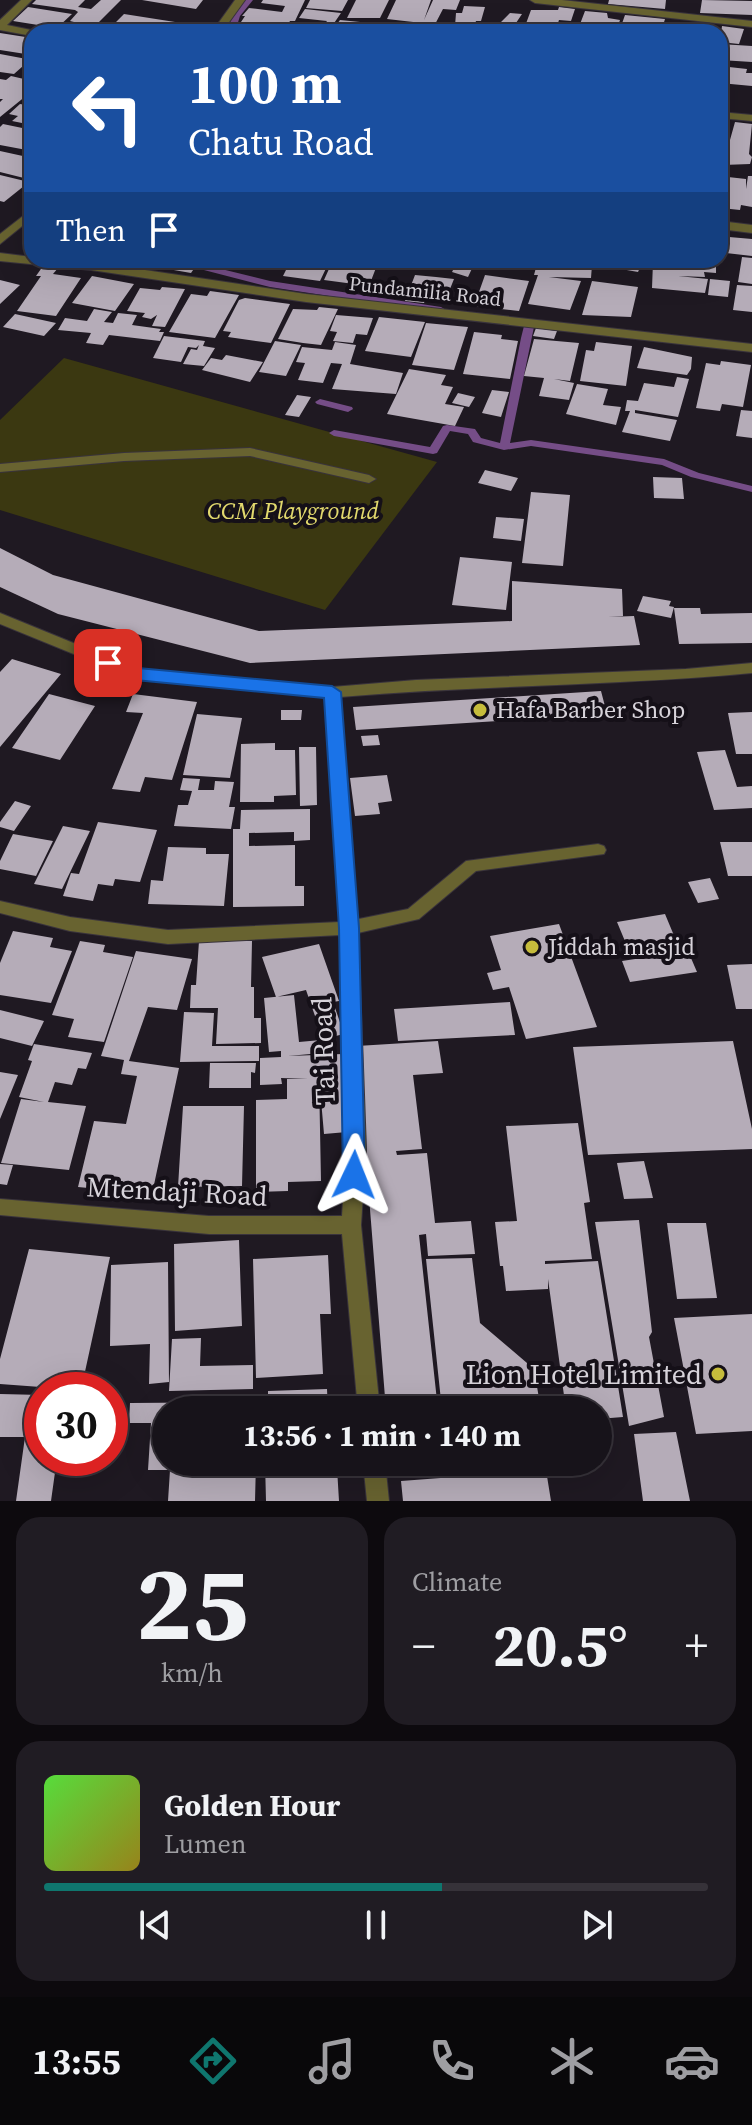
<!DOCTYPE html>
<meta charset="utf-8">
<style>
body{margin:0;font-family:"Source Serif 4",serif;background:#201c23;color:#f1f3f6;height:100vh;display:flex;flex-direction:column;font-size:30px;white-space:nowrap}
*{box-sizing:border-box;margin:0}
p{font-size:26px;color:#9e9ea2}
.icon{flex:none;width:44px;height:44px;fill:none;stroke:currentColor;stroke-width:2;stroke-linecap:round;stroke-linejoin:round}
.map{position:relative;height:1501px;overflow:hidden}
.details{display:flex;flex-direction:column;gap:16px;padding:16px;background:#0d0a0e;flex:1}
.details>*{flex:none}
.banner{position:absolute;left:24px;top:24px;width:704px;height:244px;border-radius:24px;box-shadow:0 8px 32px #0002,0 0 0 2px #363239;background:#1a4fa0;color:#fff;overflow:hidden}
.speed{position:absolute;left:24px;top:1372px;display:flex;gap:16px;font-size:40px;font-weight:700;text-align:center}
.speed>*{display:grid;place-content:center;width:104px;height:104px;border-radius:50%;background:#17131a;box-shadow:0 8px 32px #0002,0 0 0 2px #363239;line-height:1}
.speed .limit{border:12px solid #d22;background:#fff;color:#111}
.pin{position:absolute;display:grid;place-items:center;width:68px;height:68px;color:#fff;margin:-34px;border-radius:16px;box-shadow:0 4px 12px #0006}
.me{position:absolute;width:88px;margin:-44px;rotate:2deg;stroke-linejoin:round;filter:drop-shadow(0 0 6px #0008)}
.turn{display:flex;align-items:center;gap:28px;height:168px;padding:0 32px;font-size:36px}
.turn .icon{width:104px;height:104px;stroke-width:2.5}
.turn b{display:block;font-size:56px;line-height:68px}
.then{display:flex;align-items:center;height:76px;padding:0 32px;background:#0003;gap:16px;font-size:30px}
.big{font-size:60px;font-weight:700;line-height:1.1}
.details .widget{flex:1;display:flex;flex-direction:column;justify-content:center;gap:12px;min-width:0;padding:0 28px;border-radius:24px;background:#201c23}
.details .dial{align-items:center;gap:0}
.dial b{font-size:104px;line-height:1}
.song{display:flex;align-items:center;gap:24px}
.cover{width:96px;height:96px;border-radius:12px;background:linear-gradient(135deg,hsl(110 70% 55%),hsl(50 70% 35%))}
.played{height:8px;border-radius:4px;background:linear-gradient(90deg,#0f766e 60%,#363239 60%)}
.keys{display:flex;justify-content:space-around;direction:ltr}
.heat{display:flex;justify-content:space-between;align-items:center;font-size:44px;direction:ltr}
.details .tiles{flex:1;display:grid;gap:16px;grid-template-columns:1fr 1fr}
.widget:last-child{grid-column:span 2}
.trip{position:absolute;left:152px;top:1396px;width:460px;height:80px;border-radius:40px;background:#17131a;box-shadow:0 8px 32px #0002,0 0 0 2px #363239;font-weight:700;line-height:80px;text-align:center}
.dock{display:flex;height:128px;justify-content:space-around;align-items:center;background:#09080a;color:#9e9ea2}
.dock .icon{width:56px;height:56px}
.dock .on{color:#0f766e}
.dock b{font-size:36px;color:#f1f3f6}
.map>svg:first-child{display:block}
.green{fill:#3b3811}
.lines{fill:none;stroke-linecap:round;stroke-linejoin:round}
.stream{fill:#754d87;fill-rule:evenodd}
.building{fill:#b5acb8}
.service-casing{stroke:#39333c;stroke-width:2}
.minor-casing{stroke:#39333c;stroke-width:2}
.service{fill:#686330;fill-rule:evenodd}
.minor{fill:#686330;fill-rule:evenodd}
.route{fill:#1a73e8;stroke:#114b97;stroke-width:2}
.poi-dot{fill:#c6bc3c;stroke:#151018;stroke-width:3}
.labels{text-anchor:middle;stroke-width:8;stroke-linejoin:round;paint-order:stroke}
.far-street-label{font-size:20px;fill:#d7d3da;stroke:#151018}
.park-label{font-size:24px;font-style:italic;fill:#e2d96d;stroke:#151018}
.poi-label{font-size:24px;fill:#d7d3da;stroke:#151018;text-anchor:start}
.near-street-label{font-size:28px;fill:#d7d3da;stroke:#151018}
.near-poi-label{font-size:28px;fill:#d7d3da;stroke:#151018;text-anchor:end}
</style>
<div class="map">
<svg width="752" height="1501" viewBox="0 0 752 1501">
<rect width="100%" height="100%" fill="#1f1922"/>
<!-- green -->
<path class="green" d="M64 358 437 462 325 610 0 510V420Z"/>
<g class="lines">
<!-- stream -->
<path class="stream" d="M245 0H253L240 16 235 32H227L232 16Z
M203 260H213L209 266 270 281 441 307 446 310 441 313 270 287 200 269 198 267Z
M530 319 535 322 510 443 531 440 664 459 699 473 752 486V492L691 477 662 465 531 446 504 450 473 442 468 434 450 431 437 453 433 454 334 436 329 433 334 430 430 447 443 426 447 425 475 429 481 438 500 443 521 338 525 322Z
M320 399 352 407 353 409 348 412 317 404 315 402Z"/>
</g>
<!-- building -->
<path class="building" d="M36 0H85L78 7 91 9 101 0H121L89 32 70 30 78 23 70 21 78 12 75 10 32 4Z
M142 0H203L196 9Z
M263 0H305L295 21H290L283 32H238L242 25H239L245 16H242L249 8 282 12 285 6 261 3Z
M310 0H348L342 11 306 8Z
M356 0H389L380 18H347Z
M396 0H431L424 20 433 0H460L456 10 443 9 431 32 396 29 399 24 421 26 422 23 387 19Z
M609 0H666L665 9 608 4Z
M702 0 752 1V15L700 13Z
M464 6 485 7 481 21H476L474 27 481 28 479 32H437L440 24 455 26 456 13H462Z
M28 7 72 14 57 28 13 21Z
M559 7 575 9 571 21 559 20 555 32 524 29 531 10H558Z
M305 9 341 13 328 32 296 30 300 23 324 25 327 21 299 18Z
M585 11 607 13 608 18 620 20 616 32H577Z
M510 13 522 14 516 23 510 22 504 29 495 28Z
M124 14 175 22 166 32 110 28Z
M625 15 665 19 661 32H619Z
M340 20 360 22 357 28 373 32H331Z
M687 23 702 25 700 32H664L667 24 686 27Z
M722 26 744 29 739 44 720 42Z
M0 33 32 38V55L0 50Z
M720 44 752 46V62L720 60Z
M0 54 32 60V68L23 66 14 74 0 72Z
M720 66 747 69 746 73H752V86L720 83Z
M32 72V91L0 117V102L3 99H0V79L6 80 11 76 24 79Z
M20 104 32 106V125L12 121 18 116 9 114Z
M720 122 730 124 721 169H720Z
M735 122 752 124 749 154 752 157 750 164 723 165Z
M3 124 32 130V151L0 145V127Z
M0 151 32 158V176L28 179 0 172Z
M0 175 29 182 4 202 0 201Z
M748 176H752V207L741 205 740 210 721 208 728 177 746 179V189Z
M729 237 752 239V256L726 253Z
M742 257 752 258V284L738 282Z
M147 260H200L191 273 168 269 171 265Z
M215 260H254L250 269 212 264Z
M291 260H330L320 281 283 276Z
M333 260H379L369 286 324 280Z
M439 260H476L468 277 452 272 455 266 437 264Z
M538 260 592 265 591 278 549 277 581 281 570 310 528 304 538 275H534Z
M595 260H625L642 263 638 272 593 264Z
M653 262 716 266V273L704 272 705 277 678 276 708 279 705 293 652 288Z
M43 266 58 268 53 274 81 278 56 316 17 311 41 276H36Z
M415 275 436 277 454 279 450 289 430 286 424 303 405 301Z
M485 275 529 281 519 311 474 306Z
M92 276 134 284 115 311 72 303Z
M710 279 730 281 728 297 708 295Z
M0 280 20 285 0 304Z
M592 281 638 287 631 317 582 315Z
M737 285 752 286V312L733 310Z
M162 287 185 289 165 327 152 326 157 315 151 319 142 317 145 313 127 311 140 288 160 290Z
M210 291 239 295 215 338 169 332 191 294 207 296Z
M245 298 290 304 271 343 228 337 231 332 223 331 239 300Z
M319 307 338 309 321 345 303 343 304 340 303 343 278 339 293 309 317 310Z
M94 309 112 312 104 322 113 323 118 313 137 315 132 325 161 329 159 332H164L160 341 109 335 103 345 86 343 91 333 58 330 65 318 87 321Z
M15 314 56 323 44 336 3 327Z
M336 315 373 318 367 335 356 334 353 343 333 341 337 332 330 331Z
M379 317 425 322 411 357 365 351Z
M426 323 468 327 454 370 412 365Z
M536 328 557 331 554 339 533 336Z
M474 332 502 335 501 339 518 341 510 379 463 374Z
M164 336 205 341 203 346 215 348 204 366 183 364 191 349 197 350 199 345 196 348 188 347 181 362 153 358Z
M534 339 579 343 570 381 554 379 574 383 569 400 539 396 544 378 524 376Z
M275 341 301 345 286 376 259 372Z
M335 342 356 345 350 364 403 373 396 394 332 389 342 364 331 363 323 383 298 380 305 363 296 362 302 347 332 350Z
M596 342 632 346 626 386 580 381 586 350 594 351Z
M644 347 692 357 691 369 687 375 637 368Z
M226 355 263 362 250 382 202 370 211 358 222 360Z
M721 361 751 365 743 407 722 404 720 411 696 408 706 363 720 365Z
M409 369 446 375 441 385 453 387 445 404 464 407 455 426 387 414Z
M677 377 689 379 678 417 635 410V413L677 420 670 441 622 432 630 411H625L627 400 638 401 644 383 674 387Z
M577 384 608 389 603 405 621 407 616 425 566 414Z
M492 390 509 392 501 417 482 413Z
M458 393 475 397 469 407 452 403Z
M297 395 311 397 299 417 285 415Z
M741 410 752 411V438L736 436Z
M485 470 518 478 511 491 478 483Z
M653 477 682 478 684 499 654 498Z
M531 492 570 495 563 566 522 563Z
M496 517 524 519 521 541 493 538Z
M0 548 53 575 259 631 512 621V581L622 589 623 616 608 617 634 616 640 645 250 663 58 614 0 587Z
M460 557 512 562 506 610 452 605Z
M643 596 671 601 669 606 674 607 671 618 637 611Z
M674 608H700L701 614 752 613V643L679 644Z
M12 659 61 674 0 747V672Z
M601 691 607 714 356 730 353 707Z
M49 694 95 706 60 760 12 748Z
M133 694 197 702 172 780 145 777 140 792 112 789 143 713 126 712Z
M281 710H302L301 720H281Z
M752 712V754H736L728 713Z
M197 714 242 718 230 778 183 775Z
M378 735 380 745 363 746 361 736Z
M275 743V750H295L296 795 274 796V802H240L241 744Z
M299 747H316L317 805 300 806Z
M725 750 737 787 752 786V808L714 810 697 752Z
M387 775 392 801 378 803 380 814 355 816 350 778Z
M183 778 200 779 198 790H214L215 781 234 782 229 807H235L231 829 174 826 178 805H188L192 791 180 790Z
M15 801 31 806 14 831 0 827V822Z
M310 809V840L294 841V832L249 833V846L295 845V886H304V906L233 907V829H240L241 810Z
M98 822 157 830 140 882 115 879 113 886 98 884 93 901 63 896 71 873 79 874Z
M63 826 90 831 62 889 34 884Z
M13 834 53 841 36 876 0 869V861Z
M720 842H752V876H728Z
M168 847 206 848V854H229L224 906 148 904 151 880 163 881Z
M710 878 719 899 698 903 688 882Z
M665 914 675 938 627 946 617 922Z
M559 924 597 1027 526 1039 509 987 493 990 487 973 501 970 490 936Z
M13 931 53 938 50 947 72 951 51 1003 0 995V963Z
M80 941 105 945 103 952 133 957 104 1042 68 1037 74 1019 52 1015Z
M199 941H252L251 987H254V1018H261V1043L216 1044 218 1008H190L191 985H196Z
M319 944 339 1001 333 1002 344 1034 323 1039 306 990 276 997 262 957Z
M136 951 192 959 177 1010 148 1007 129 1061 179 1068 152 1194 78 1187 94 1121 126 1124 137 1076 121 1074 124 1060 101 1056Z
M688 951 697 972 630 982 622 961Z
M752 964V1009H736L727 965Z
M294 995 299 1042 332 1039 333 1052 288 1056 343 1054 347 1132 324 1134 319 1077 321 1181 288 1182V1191L256 1192V1100L287 1099V1079H308L281 1078 282 1084 260 1085V1058L281 1057V1051L269 1052 264 998Z
M510 1002 515 1035 398 1041 394 1009Z
M0 1010 44 1021 32 1046 0 1038Z
M184 1012 214 1013 212 1046H259V1061L180 1062Z
M438 1041 443 1073 413 1075 422 1149 396 1151 397 1155 427 1153 435 1223 471 1221 475 1254 428 1256 426 1234 419 1235 438 1410H386L357 1046Z
M733 1041 752 1129V1149L588 1155 573 1047Z
M34 1044 92 1053 86 1069 78 1068 72 1085 55 1082 48 1102 86 1106 69 1170 1 1163 21 1099 44 1102 19 1097 32 1061 28 1060Z
M210 1063H256L255 1073 251 1072V1088H209Z
M0 1072 18 1075 0 1119Z
M183 1106H244L242 1186 178 1187Z
M578 1123 590 1202 584 1203 592 1259 545 1261V1264L598 1261 623 1417 598 1419V1410H566L548 1279V1289L506 1291 503 1266H500L495 1222 517 1221 506 1126Z
M644 1161 653 1198 624 1199 617 1163Z
M0 1164 13 1165 7 1185 0 1184Z
M639 1220 652 1332 649 1337 664 1417 629 1426 595 1222Z
M667 1223H706L717 1298 677 1299Z
M239 1240 242 1326 175 1331 174 1244Z
M29 1249 110 1257 81 1390 0 1384V1359Z
M328 1255 331 1314H320L323 1374 256 1378 253 1259Z
M472 1258 480 1323 534 1369 541 1410H442L426 1259Z
M168 1262 169 1382 149 1384 150 1344 110 1346 111 1265Z
M752 1314V1431L696 1434 674 1318Z
M201 1338 200 1366 253 1365V1389L169 1391 172 1339Z
M327 1389 328 1410H268V1391Z
M0 1394 42 1395V1458H57L51 1501H16L25 1437H0Z
M258 1402V1410H166V1462H256L255 1501H168L170 1470H148L151 1423H129L130 1403Z
M676 1432 690 1501H643L634 1434Z
M265 1462H347L348 1468H337L339 1501H266Z
M391 1462H444L445 1474 392 1477Z
M447 1462H544V1464L448 1470Z
M546 1470 551 1501H403L401 1481Z"/>
<g class="lines">
<!-- service casing -->
<g class="service-casing">
<path id="service" d="M250 448 369 475 376 479 369 483 250 456 124 461 0 472V464L124 453Z
M598 844 604 846 606 850 604 854 476 871 419 919 349 935 343 933 340 928 343 923 349 921 408 909 466 861Z"/>
</g>
<!-- minor casing -->
<g class="minor-casing">
<path id="minor" d="M21 0H32L7 25 36 31 32 32V36L0 30V20Z
M235 0H245L222 32H212Z
M530 0H562L752 21V27L535 3Z
M720 112 752 115V121L720 118Z
M32 209V218L0 244V234Z
M720 221 752 225V233L720 229Z
M0 253 32 257V260L91 262 306 294 752 344V352L306 302 91 270 0 261Z
M0 613 137 669 332 687 416 680 686 669 752 663V673C615 686 477 685 340 697L358 928 366 1150 361 1225 380 1410H358L342 1234H209L0 1215V1199L209 1216H342L346 1150 340 935 168 944 70 931 0 913V901L70 917 168 930 340 922 325 697 135 679 0 624Z
M363 1462H385L389 1501H367Z"/>
</g>
<!-- service -->
<use href="#service" class="service"/>
<!-- minor -->
<use href="#minor" class="minor"/>
</g>
<!-- route -->
<path class="route" d="M108 657 138 668 332 686 341 692 359 928 365 1175 362 1182 354 1184 346 1182 343 1175 339 928 324 698 135 680 102 667 99 663 102 659Z"/>
<!-- markers -->
<g class="poi-dot">
<circle cx="480" cy="710" r="8"/>
<circle cx="532" cy="947" r="8"/>
<circle cx="718" cy="1374" r="8"/>
</g>
<g class="labels">
<!-- far-street labels -->
<g class="far-street-label">
<text transform="translate(425 291) rotate(6)" y="7">Pundamilia Road</text>
</g>
<!-- park labels -->
<g class="park-label">
<text x="293" y="519">CCM Playground</text>
</g>
<!-- poi labels -->
<g class="poi-label">
<text x="496" y="718">Hafa Barber Shop</text>
<text x="548" y="955">Jiddah masjid</text>
</g>
<!-- near-street labels -->
<g class="near-street-label">
<text transform="translate(323 1051) rotate(-92)" y="10">Tai Road</text>
<text transform="translate(177 1191) rotate(3)" y="10">Mtendaji Road</text>
</g>
<!-- near-poi labels -->
<g class="near-poi-label">
<text x="702" y="1384">Lion Hotel Limited</text>
</g>
</g>
</svg>
<div class="speed"><div class="limit">30</div></div>
<div class="pin" style="left:108px;top:663px;background:#d93025"><svg class="icon" aria-label="arrive" viewBox="0 0 24 24"><path d="M6 21V4h12l-3 4 3 4H6"/></svg></div>
<svg class="me" style="left:354px;top:1175px" viewBox="-20 -20 40 40"><path d="M0-17L14 15 0 8-14 15z" fill="#1a73e8" stroke="#fff" stroke-width="4"/></svg>
<div class="trip">13:56 · 1 min · 140 m</div>
<div class="banner">
<div class="turn"><svg class="icon" aria-label="left" viewBox="0 0 24 24"><path d="M17 20v-9H6M10 6l-5 5 5 5"/></svg><div><b>100 m</b>Chatu Road</div></div>
<div class="then">Then<svg class="icon" aria-label="arrive" viewBox="0 0 24 24"><path d="M6 21V4h12l-3 4 3 4H6"/></svg></div>
</div>
</div>
<section class="details">
<div class="tiles">
<div class="widget dial"><b>25</b><p>km/h</p></div>
<div class="widget"><p>Climate</p>
<div class="heat"><a>−</a><b class="big">20.5°</b><a>+</a></div>
</div>
<div class="widget">
<div class="song"><i class="cover"></i><div><b>Golden Hour</b><p>Lumen</p></div></div>
<div class="played"></div>
<div class="keys"><svg class="icon" aria-label="previous" viewBox="0 0 24 24"><path d="M18 5L8 12l10 7zM5 5v14"/></svg><svg class="icon" aria-label="pause" viewBox="0 0 24 24"><path d="M8 5v14M16 5v14"/></svg><svg class="icon" aria-label="next" viewBox="0 0 24 24"><path d="M6 5l10 7-10 7zM19 5v14"/></svg></div>
</div>
</div>
</section>
<nav class="dock">
<b>13:55</b>
<svg class="icon on" aria-label="directions" viewBox="0 0 24 24"><path d="M12 3l9 9-9 9-9-9zM9 14v-3h6M13 9l2 2-2 2"/></svg>
<svg class="icon" aria-label="music" viewBox="0 0 24 24"><path d="M9 18V5l10-2v13"/><circle cx="6" cy="18" r="3"/><circle cx="16" cy="16" r="3"/></svg>
<svg class="icon" aria-label="phone" viewBox="0 0 24 24"><path d="M5 4h4l2 5-3 2q2 4 5 5l2-3 5 2v4C11 20 4 13 5 4z"/></svg>
<svg class="icon" aria-label="climate" viewBox="0 0 24 24"><path d="M12 3v18M4 7l16 10M4 17L20 7"/></svg>
<svg class="icon" aria-label="car" viewBox="0 0 24 24"><path d="M5 17H2v-5l4-1 3-4h7l3 4 3 1v5h-3M9 17h6M6 11h13"/><circle cx="7" cy="17" r="2"/><circle cx="17" cy="17" r="2"/></svg>
</nav>
